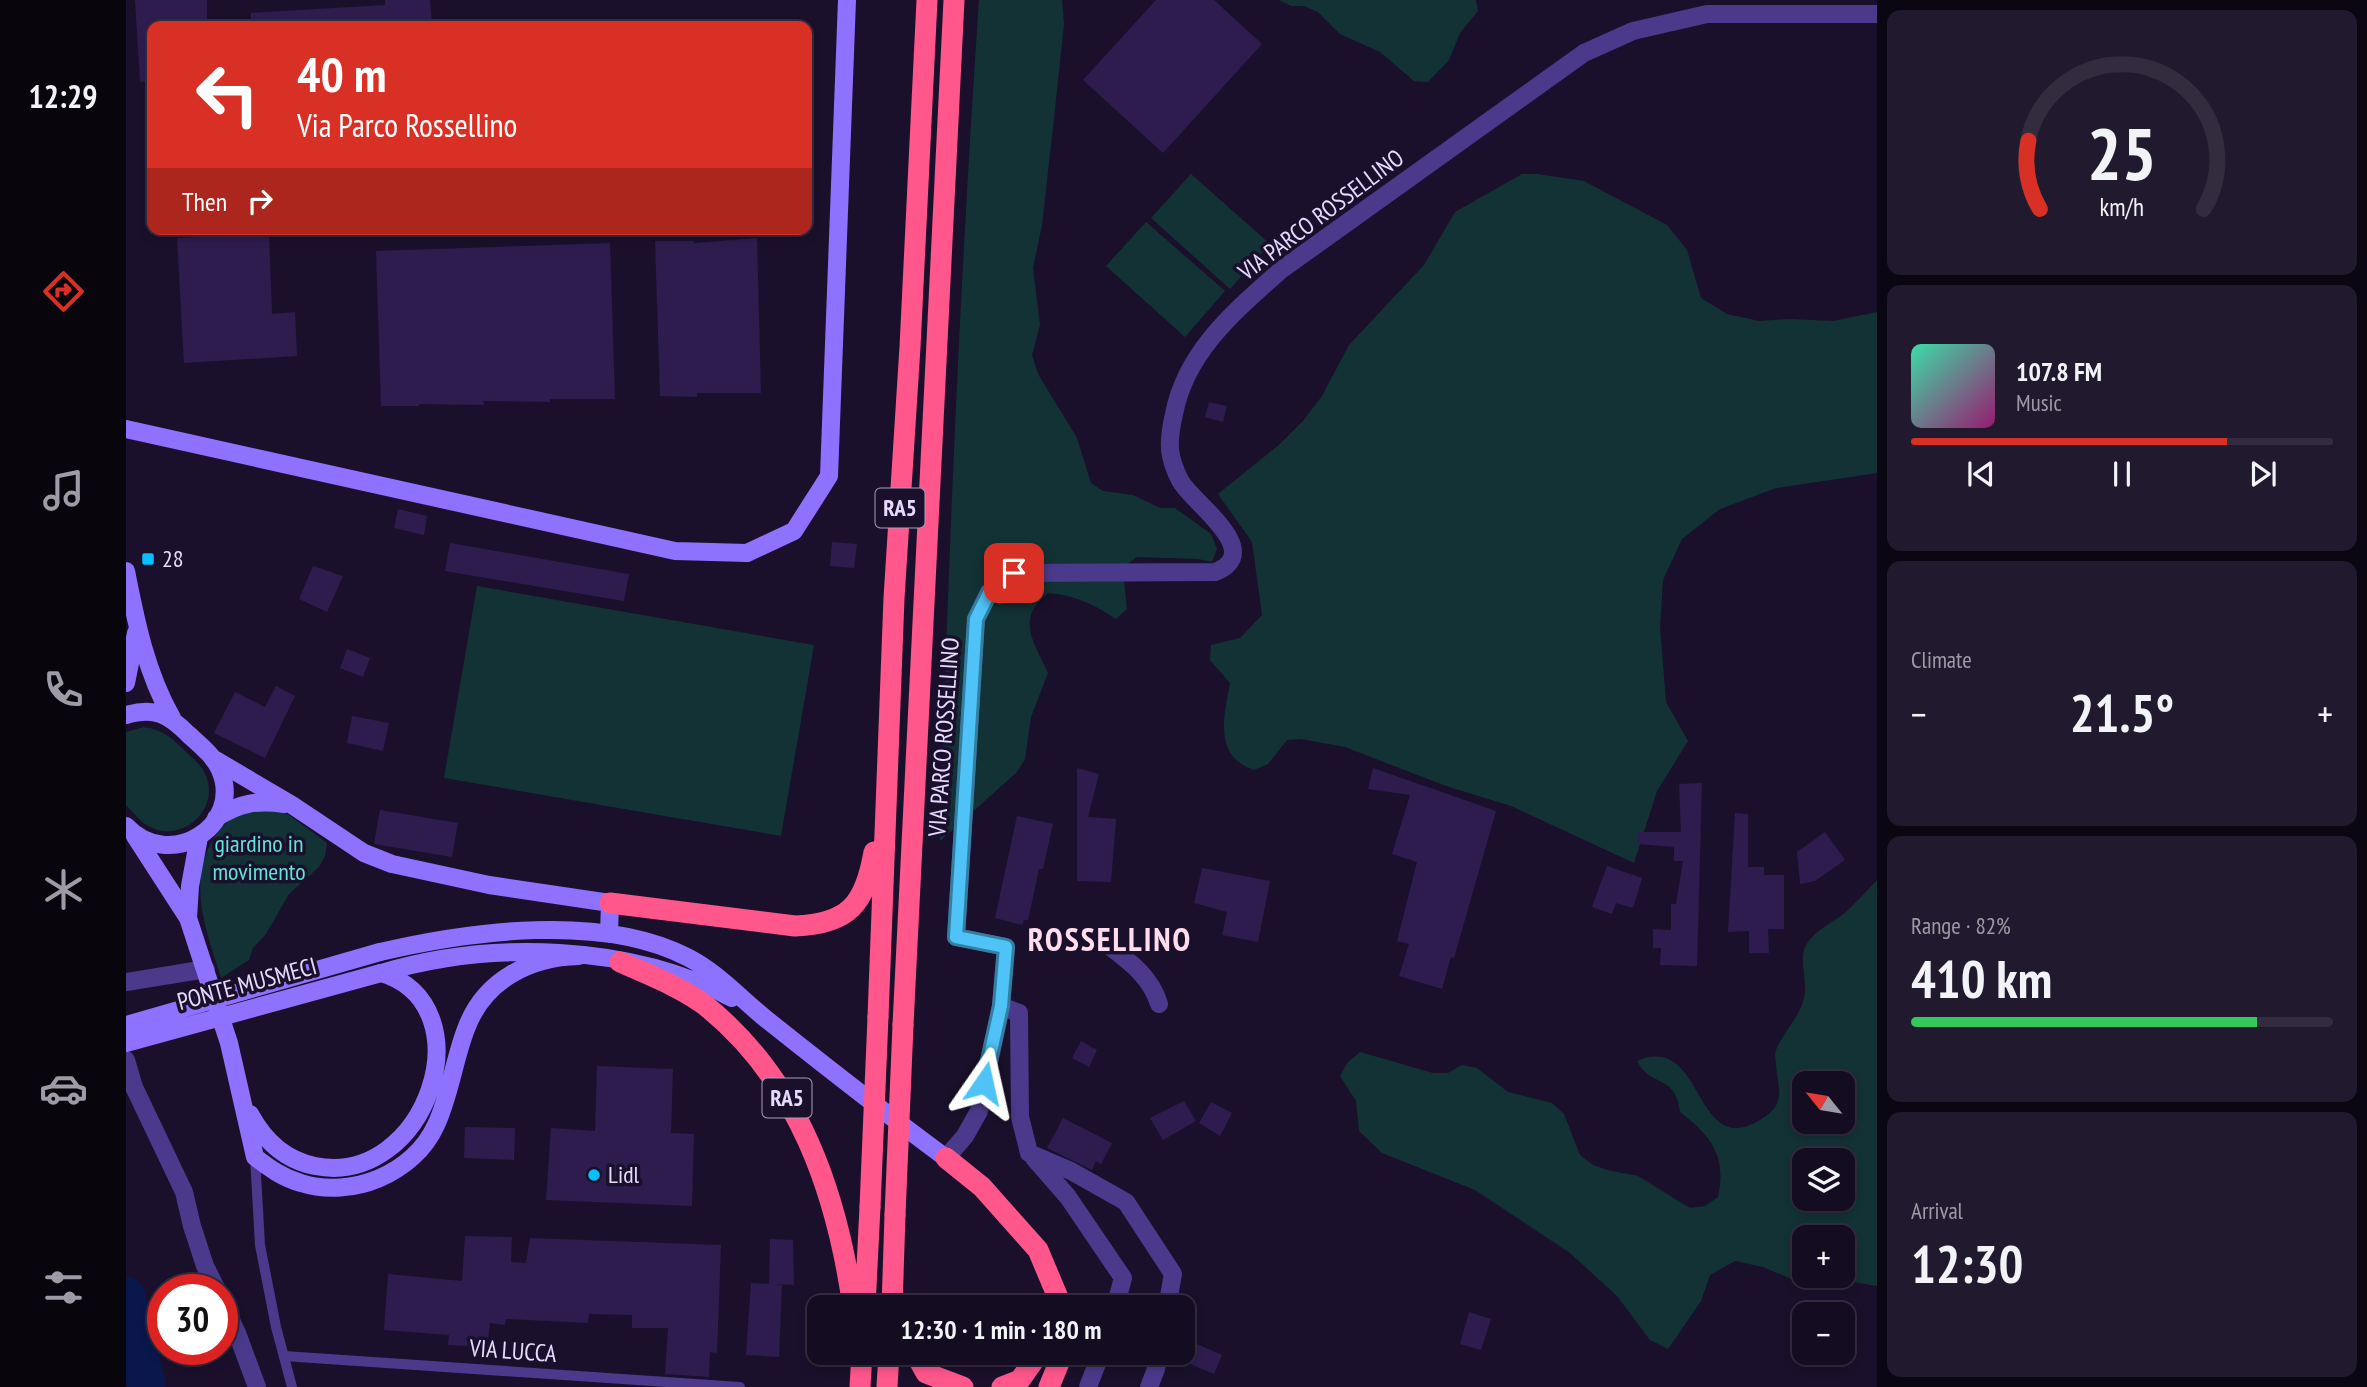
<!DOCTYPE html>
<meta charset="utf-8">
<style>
body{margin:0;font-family:"PT Sans Narrow",sans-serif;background:#211a2e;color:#f1f3f6;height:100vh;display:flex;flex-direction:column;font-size:26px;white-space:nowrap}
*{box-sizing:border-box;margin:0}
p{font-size:23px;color:#9d9ba5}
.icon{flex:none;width:38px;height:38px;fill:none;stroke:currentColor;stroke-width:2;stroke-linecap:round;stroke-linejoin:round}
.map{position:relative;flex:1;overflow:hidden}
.panel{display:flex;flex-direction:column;gap:10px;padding:10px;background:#0b0712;width:490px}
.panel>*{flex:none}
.guide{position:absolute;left:21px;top:21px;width:665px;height:214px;border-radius:14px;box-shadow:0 4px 10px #0003,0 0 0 2px #332c3f;background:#d93025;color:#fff;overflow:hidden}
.needle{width:46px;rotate:300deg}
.fabs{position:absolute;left:1666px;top:1071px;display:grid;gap:14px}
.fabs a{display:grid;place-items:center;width:63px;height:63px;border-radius:14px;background:#140c21;box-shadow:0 4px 10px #0003,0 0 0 2px #332c3f;font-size:35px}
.speed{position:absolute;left:21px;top:1274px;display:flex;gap:14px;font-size:35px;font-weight:700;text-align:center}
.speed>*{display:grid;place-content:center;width:91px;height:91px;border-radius:50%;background:#140c21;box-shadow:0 4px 10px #0003,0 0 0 2px #332c3f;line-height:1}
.speed .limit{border:10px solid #d22;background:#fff;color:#111}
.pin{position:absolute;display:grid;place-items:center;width:60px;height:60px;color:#fff;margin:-30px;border-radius:14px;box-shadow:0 4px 10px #0006}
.me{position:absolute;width:77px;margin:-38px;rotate:11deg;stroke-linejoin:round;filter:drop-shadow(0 0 5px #0008)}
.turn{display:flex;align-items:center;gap:24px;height:147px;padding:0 35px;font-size:32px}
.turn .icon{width:91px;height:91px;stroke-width:2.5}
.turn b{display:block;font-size:49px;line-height:60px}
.then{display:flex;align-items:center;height:66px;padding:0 35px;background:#0003;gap:14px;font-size:26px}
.big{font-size:52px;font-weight:700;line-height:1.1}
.panel .widget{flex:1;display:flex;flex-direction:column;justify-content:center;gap:10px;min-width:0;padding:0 24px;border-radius:14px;background:#211a2e}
.panel .dial{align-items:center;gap:0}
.dial svg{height:182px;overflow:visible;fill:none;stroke:#332c3f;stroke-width:7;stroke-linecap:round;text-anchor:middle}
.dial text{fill:#f1f3f6;stroke:none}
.song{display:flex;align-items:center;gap:21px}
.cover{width:84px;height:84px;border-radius:10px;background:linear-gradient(135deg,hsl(160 70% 55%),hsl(320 70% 35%))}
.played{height:7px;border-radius:4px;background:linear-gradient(90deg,#d93025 75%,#332c3f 75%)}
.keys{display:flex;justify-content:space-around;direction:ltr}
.heat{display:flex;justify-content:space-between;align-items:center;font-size:38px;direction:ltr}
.charge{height:10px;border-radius:5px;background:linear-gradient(90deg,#34c759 82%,#332c3f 0)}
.trip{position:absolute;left:681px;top:1295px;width:388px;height:70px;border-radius:14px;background:#140c21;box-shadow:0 4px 10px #0003,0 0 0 2px #332c3f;font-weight:700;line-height:70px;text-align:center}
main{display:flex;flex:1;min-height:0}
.tab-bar{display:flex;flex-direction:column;width:126px;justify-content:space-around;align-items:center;background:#08050d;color:#9d9ba5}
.tab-bar .icon{width:49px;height:49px}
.tab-bar .active{color:#d93025}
.tab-bar b{font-size:32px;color:#f1f3f6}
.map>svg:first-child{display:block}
.green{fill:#133236;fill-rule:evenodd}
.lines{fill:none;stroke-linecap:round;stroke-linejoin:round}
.river{stroke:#09174c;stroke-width:38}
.building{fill:#2e1c4e}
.lane{stroke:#4b3a8c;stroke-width:10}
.street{stroke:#4b3a8c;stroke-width:18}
.secondary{stroke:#8d72ff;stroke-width:18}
.highway{stroke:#ff568c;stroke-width:21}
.secondary-bridge{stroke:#8d72ff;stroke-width:18}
.highway-bridge{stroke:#ff568c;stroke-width:21}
.route-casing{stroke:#337fa1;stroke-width:18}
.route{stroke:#4fc3f7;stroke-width:12}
.poi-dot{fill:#07beff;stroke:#1a102c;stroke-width:2.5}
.labels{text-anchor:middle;stroke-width:7;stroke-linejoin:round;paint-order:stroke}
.shield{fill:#1a102c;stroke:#a89ec0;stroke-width:2}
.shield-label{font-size:23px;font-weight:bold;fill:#e5dbff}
.street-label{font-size:24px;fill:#e5dbff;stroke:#1a102c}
.poi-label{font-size:24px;fill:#e5dbff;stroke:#1a102c;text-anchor:start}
.park-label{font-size:24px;fill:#62e4d9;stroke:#1a102c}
.district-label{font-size:32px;font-weight:bold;letter-spacing:2px;fill:#ffdded;stroke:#1a102c}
</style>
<main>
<nav class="tab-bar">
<b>12:29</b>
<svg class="icon active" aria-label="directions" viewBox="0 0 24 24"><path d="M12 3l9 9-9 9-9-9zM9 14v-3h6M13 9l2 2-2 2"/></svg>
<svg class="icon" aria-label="music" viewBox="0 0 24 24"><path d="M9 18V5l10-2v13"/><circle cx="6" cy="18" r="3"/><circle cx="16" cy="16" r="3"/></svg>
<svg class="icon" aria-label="phone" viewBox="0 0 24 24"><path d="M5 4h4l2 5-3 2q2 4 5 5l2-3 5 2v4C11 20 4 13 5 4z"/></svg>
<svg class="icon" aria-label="climate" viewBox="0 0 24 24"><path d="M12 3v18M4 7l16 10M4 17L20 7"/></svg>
<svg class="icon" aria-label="car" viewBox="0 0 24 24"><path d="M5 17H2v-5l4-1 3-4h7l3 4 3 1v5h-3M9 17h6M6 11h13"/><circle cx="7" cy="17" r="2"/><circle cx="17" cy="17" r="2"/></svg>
<svg class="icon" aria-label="filters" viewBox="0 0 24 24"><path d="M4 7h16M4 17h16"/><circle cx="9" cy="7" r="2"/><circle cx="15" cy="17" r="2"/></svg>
</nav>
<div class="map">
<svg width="1751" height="1387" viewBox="0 0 1751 1387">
<rect width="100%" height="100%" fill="#1a102c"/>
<!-- green -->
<path class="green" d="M853 0H936L938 24 928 118 916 225 907 268 914 325 906 355 912 374 951 438 965 483 977 491 1007 495 1034 508H1049L1085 534 1091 549 1086 562 1072 559 1011 557 999 566 998 580 1001 609 990 619C968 604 948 595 922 593 889 619 908 642 922 673L905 717 899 759 891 772 814 841C822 560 834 280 853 0Z
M1153 0H1350L1352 11 1334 33 1323 60 1302 82 1288 81 1254 52 1214 34 1192 12 1178 6H1165Z
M1065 174 1144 244 1104 289 1025 218Z
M1396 174H1411L1458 181 1541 225 1561 250 1575 298 1601 314 1633 321 1663 319 1707 321 1751 312V473L1650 488 1594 509 1556 539 1537 580 1534 627 1540 702 1562 741 1531 791 1508 863 1385 806 1320 786 1219 747 1175 739 1161 740 1142 764 1128 770C1087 756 1098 717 1104 683L1084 660 1085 645 1114 638 1136 615 1126 542 1092 494 1154 444 1177 421 1196 396 1223 345 1298 265 1329 212Z
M1020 222 1099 291 1059 337 980 266Z
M351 586 688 645 655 836 318 778Z
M18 727C37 730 46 738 59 751 67 759 76 765 80 776 94 810 56 843 24 827 14 822 7 812 0 805V732Z
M152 810 163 815 201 843 199 856 193 867 163 894 140 934 127 948 123 960 95 978C80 930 60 882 89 836 96 826 107 815 119 812 129 810 141 811 152 810Z
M1751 880V1286L1720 1281 1689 1289 1637 1267 1609 1261 1584 1275 1575 1301 1542 1349 1524 1340 1491 1296 1444 1253 1349 1190 1256 1153 1233 1131 1230 1101 1214 1076 1222 1062 1234 1052 1307 1073H1322L1336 1065 1351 1068 1382 1092 1426 1103 1438 1114 1454 1155 1467 1165 1481 1170 1512 1176 1564 1208 1579 1206 1592 1197C1601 1156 1585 1136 1554 1112 1550 1074 1525 1088 1511 1061 1579 1031 1567 1161 1634 1120 1660 1105 1653 1092 1650 1066 1650 1060 1648 1055 1650 1050 1657 1032 1674 1017 1678 998 1682 983 1674 965 1678 950 1684 932 1707 923 1721 911 1731 901 1741 891 1751 880ZM1678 1083H1717V1122H1678ZM1678 1160H1717V1199H1678ZM1678 1237H1717V1276H1678Z"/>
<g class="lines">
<!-- river -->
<path class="river" d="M0 1296 21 1387"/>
</g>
<!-- building -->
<path class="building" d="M9 0H81V26H26V81L14 82Z
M259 0H304L306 26H125V13L259 5Z
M1030 0H1088L1136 44 1037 153 957 80Z
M143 234 146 314 169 312 171 356 58 363 51 238Z
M631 238 635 393H571V397L534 396 529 241H568V243Z
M484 243 489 399H424V402L357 401 358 405 293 404V406H255L250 251Z
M1083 402 1101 406 1097 422 1079 417Z
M272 509 301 516 298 535 268 528Z
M706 542 731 544 728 568 704 566Z
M324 543 503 574 498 601 319 571Z
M187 566 217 576 201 612 173 599Z
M221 649 244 658 237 677 214 668Z
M150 686 169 696 139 758 88 733 109 692 139 707Z
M226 716 263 723 257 751 221 743Z
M951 768 973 774 962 817 990 819 985 882 951 881Z
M1247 768 1370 811 1328 958 1325 957 1316 989 1273 976 1283 944 1271 941 1291 862 1266 854 1284 795 1242 789Z
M1576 783 1571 966 1534 965 1535 948H1527V929L1545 930V904H1550L1557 861H1548V847L1511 844 1512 832H1555L1553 784Z
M254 810 332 823 326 857 248 844Z
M1609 813 1622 814V867H1638V875H1658V929H1642L1643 953H1623V931L1602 932Z
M891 816 927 824 917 869H913L902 920H898L896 925 869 918Z
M1699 832 1719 860 1689 881 1674 884 1671 852Z
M1481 866 1516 878 1507 908 1490 903 1486 914 1466 907Z
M1076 868 1144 881 1132 942 1096 935 1101 912 1068 903Z
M955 1041 971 1050 963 1067 946 1058Z
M471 1066 547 1069 545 1133 568 1134 566 1206 420 1200 425 1128 469 1131Z
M1058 1101 1070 1121 1037 1140 1024 1118Z
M1085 1102 1106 1113 1094 1136 1073 1123Z
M937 1118 986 1143 975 1164 970 1161 966 1170 921 1148Z
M339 1127 389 1128 388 1160 338 1158Z
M339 1236 386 1237 385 1262 400 1263 404 1238 595 1245 591 1353 584 1352 583 1377 539 1374 542 1328H506V1315L463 1314 462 1323 380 1319 379 1325 364 1323 361 1347 322 1345 323 1335 258 1330 262 1274 336 1281Z
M644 1239 667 1240 668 1285 645 1284 656 1285 653 1357 620 1355 625 1283 643 1284Z
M1343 1312 1365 1319 1355 1350 1334 1344Z
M1057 1338 1096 1355 1088 1374 1057 1361Z"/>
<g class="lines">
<!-- lane -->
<path class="lane" d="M129 1157 134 1245 150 1327 166 1387
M158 1356 614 1387"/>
<!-- street -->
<path class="street" d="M982 945C1004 962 1025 977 1033 1004
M0 982 80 969
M875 1006 893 1013 894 1117 903 1153 945 1171 1000 1202 1047 1274 1041 1307
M0 1060 8 1087 58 1192 66 1226 79 1266 91 1290
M820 1158 839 1136 853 1111 875 1006 880 947 830 937 850 619 863 592 888 573 1089 572C1138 553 1073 507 1058 486 1052 479 1047 465 1045 456 1042 443 1045 427 1048 414 1060 351 1110 310 1155 270L1458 53 1507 31 1581 14H1751
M908 1158 942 1197 997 1278 989 1307
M96 1301 111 1333 131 1387
M962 1387 975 1353
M1023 1387 1030 1369 1033 1353"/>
<!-- secondary -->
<path class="secondary" d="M0 429 549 551 621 553 668 531 703 476 721 0
M0 571C10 622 20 672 46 718
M0 683 10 633
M0 715C29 707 42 714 62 734 74 745 88 756 94 770 118 825 44 873 0 826
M88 759 166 805 238 853 266 864 363 885 484 903 483 934
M90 818C113 803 131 800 159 804
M9 836 62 918 103 1043 129 1157C143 1168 157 1178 175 1183 225 1199 288 1174 310 1125 324 1095 328 1060 340 1029 358 980 404 957 453 956
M62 918 64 886 73 837
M254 952C344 931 476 913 561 957 591 972 614 998 640 1019 699 1066 759 1113 820 1158
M255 973C365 940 504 944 606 998
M124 1114C138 1140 159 1160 189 1166 300 1188 362 1005 255 973"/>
<!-- highway -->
<path class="highway" d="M484 903 669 926C723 924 739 904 748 852
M494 962C523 975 555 987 580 1006 673 1081 711 1193 727 1307
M752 1017 768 598 784 347 801 0
M777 1025 828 0
M820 1158 856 1187 912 1250 936 1307
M739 1307 744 1207
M766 1307 769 1215
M789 1353 800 1373 837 1387
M734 1387 736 1353
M761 1387 763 1353
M876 1387 894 1380 913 1353
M923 1387 937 1353"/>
<!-- secondary-bridge -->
<path class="secondary-bridge" d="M0 1025 254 952
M0 1043 255 973"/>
<!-- highway-bridge -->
<path class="highway-bridge" d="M744 1207 752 1017
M769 1215 777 1025"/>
</g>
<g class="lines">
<!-- route casing -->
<g class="route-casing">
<path id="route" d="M858 1083 875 1006 880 947 830 937 850 619 863 593 888 573"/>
</g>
<!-- route -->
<use href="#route" class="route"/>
</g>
<!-- markers -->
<g class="poi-dot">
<rect x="15" y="552" width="14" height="14" rx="3.5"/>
<circle cx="468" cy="1175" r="7"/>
</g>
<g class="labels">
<!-- shield labels -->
<g class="shield">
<rect x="749.5" y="488.5" width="49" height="39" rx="5"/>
<rect x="636.5" y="1078.5" width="49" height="39" rx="5"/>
</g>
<g class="shield-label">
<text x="774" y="516">RA5</text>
<text x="661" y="1106">RA5</text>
</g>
<!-- street labels -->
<g class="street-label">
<text transform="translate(1195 215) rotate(-37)" y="8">VIA PARCO ROSSELLINO</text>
<text transform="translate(818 737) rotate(-86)" y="8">VIA PARCO ROSSELLINO</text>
<text transform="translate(121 984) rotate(-15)" y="8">PONTE MUSMECI</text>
<text transform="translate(387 1351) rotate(4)" y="8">VIA LUCCA</text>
</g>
<!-- poi labels -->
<g class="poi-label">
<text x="36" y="567">28</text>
<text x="482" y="1183">Lidl</text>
</g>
<!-- park labels -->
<g class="park-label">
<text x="133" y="852">giardino in<tspan x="133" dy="28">movimento</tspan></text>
</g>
<!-- district labels -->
<g class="district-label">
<text x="984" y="951">ROSSELLINO</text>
</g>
</g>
</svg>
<div class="fabs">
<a><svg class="needle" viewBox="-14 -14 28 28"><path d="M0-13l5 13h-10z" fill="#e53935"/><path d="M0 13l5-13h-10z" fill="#9d9ba5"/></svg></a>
<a><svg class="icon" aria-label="layers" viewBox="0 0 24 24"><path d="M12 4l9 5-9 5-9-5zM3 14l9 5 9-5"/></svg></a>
<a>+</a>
<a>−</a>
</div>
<div class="speed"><div class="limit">30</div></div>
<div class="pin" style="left:888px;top:573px;background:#d93025"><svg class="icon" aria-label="arrive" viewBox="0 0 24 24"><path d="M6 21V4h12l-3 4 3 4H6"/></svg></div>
<svg class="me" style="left:858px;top:1083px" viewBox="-20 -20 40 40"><path d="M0-17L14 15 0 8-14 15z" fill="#4fc3f7" stroke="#fff" stroke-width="4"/></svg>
<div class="trip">12:30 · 1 min · 180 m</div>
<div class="guide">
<div class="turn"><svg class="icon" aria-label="left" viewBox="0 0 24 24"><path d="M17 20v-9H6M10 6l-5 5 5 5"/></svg><div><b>40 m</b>Via Parco Rossellino</div></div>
<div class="then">Then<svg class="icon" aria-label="right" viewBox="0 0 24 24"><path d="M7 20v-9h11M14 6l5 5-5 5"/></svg></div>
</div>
</div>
<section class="panel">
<div class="widget dial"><svg viewBox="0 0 100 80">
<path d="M14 69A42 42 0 1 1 86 69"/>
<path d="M14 69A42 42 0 0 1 9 39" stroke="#d93025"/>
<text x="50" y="56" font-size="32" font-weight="700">25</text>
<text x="50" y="72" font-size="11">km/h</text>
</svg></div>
<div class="widget">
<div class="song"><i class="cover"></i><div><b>107.8 FM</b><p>Music</p></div></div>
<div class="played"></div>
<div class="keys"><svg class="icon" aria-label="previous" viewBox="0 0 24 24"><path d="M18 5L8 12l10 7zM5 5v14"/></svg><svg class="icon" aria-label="pause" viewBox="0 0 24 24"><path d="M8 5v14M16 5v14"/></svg><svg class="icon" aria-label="next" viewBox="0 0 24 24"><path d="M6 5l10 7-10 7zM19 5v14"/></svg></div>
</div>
<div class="widget"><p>Climate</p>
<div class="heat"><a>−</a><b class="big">21.5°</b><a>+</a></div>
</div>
<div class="widget"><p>Range · 82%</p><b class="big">410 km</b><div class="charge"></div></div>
<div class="widget"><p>Arrival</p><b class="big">12:30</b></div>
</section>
</main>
